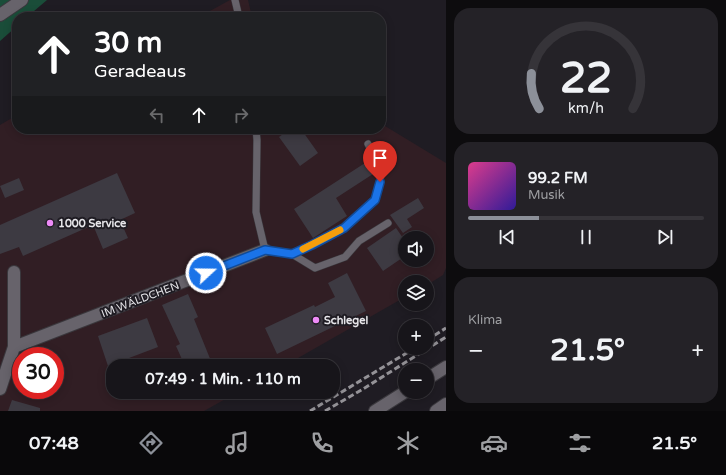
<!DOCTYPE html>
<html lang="de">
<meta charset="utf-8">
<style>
body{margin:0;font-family:"Varela Round",sans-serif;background:#242227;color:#f1f3f6;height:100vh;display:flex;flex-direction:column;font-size:15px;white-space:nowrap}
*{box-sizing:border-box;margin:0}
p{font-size:13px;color:#9e9fa2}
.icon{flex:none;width:22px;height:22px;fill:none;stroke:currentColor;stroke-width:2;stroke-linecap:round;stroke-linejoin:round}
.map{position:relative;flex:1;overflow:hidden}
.details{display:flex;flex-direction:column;gap:8px;padding:8px;background:#0d0c0e;width:280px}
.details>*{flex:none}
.guide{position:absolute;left:12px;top:12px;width:374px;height:122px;border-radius:16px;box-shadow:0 2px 10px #0003,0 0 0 1px #363439;background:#202124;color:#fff;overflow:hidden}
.buttons{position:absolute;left:398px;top:231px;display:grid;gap:8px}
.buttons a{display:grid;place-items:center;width:36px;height:36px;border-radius:50%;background:#17151a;box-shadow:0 2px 10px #0003,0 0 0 1px #363439;font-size:20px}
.speed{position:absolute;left:12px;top:347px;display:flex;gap:8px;font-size:20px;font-weight:700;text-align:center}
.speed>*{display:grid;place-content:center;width:52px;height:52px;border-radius:50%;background:#17151a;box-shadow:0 2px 10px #0003,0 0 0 1px #363439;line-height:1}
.speed .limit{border:6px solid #d22;background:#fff;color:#111}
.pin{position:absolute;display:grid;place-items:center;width:34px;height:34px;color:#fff;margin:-41px -17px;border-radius:50% 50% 50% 0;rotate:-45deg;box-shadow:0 0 4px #0007}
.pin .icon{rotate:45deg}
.me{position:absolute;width:44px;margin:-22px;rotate:69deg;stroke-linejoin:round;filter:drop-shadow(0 0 3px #0008)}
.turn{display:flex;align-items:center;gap:14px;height:84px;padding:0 16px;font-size:18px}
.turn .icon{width:52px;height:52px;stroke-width:2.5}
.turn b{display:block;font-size:28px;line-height:34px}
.lanes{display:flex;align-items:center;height:38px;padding:0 16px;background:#0003;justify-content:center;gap:20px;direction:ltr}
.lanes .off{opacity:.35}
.big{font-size:30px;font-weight:800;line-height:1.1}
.details .card{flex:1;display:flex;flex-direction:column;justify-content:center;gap:6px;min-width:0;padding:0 14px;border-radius:16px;background:#242227}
.details .dial{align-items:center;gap:0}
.dial svg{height:104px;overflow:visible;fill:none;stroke:#363439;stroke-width:7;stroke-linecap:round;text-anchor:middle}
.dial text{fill:#f1f3f6;stroke:none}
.song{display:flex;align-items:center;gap:12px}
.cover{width:48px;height:48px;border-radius:6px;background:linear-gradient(135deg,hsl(330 70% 55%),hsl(250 70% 35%))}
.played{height:4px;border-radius:2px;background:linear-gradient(90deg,#8c9099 30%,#363439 30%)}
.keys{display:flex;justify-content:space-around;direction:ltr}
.heat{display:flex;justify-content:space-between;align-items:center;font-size:22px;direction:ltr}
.trip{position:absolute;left:106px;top:359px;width:234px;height:40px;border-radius:16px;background:#17151a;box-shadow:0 2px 10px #0003,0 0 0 1px #363439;font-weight:800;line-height:40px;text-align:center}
.tab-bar{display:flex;height:64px;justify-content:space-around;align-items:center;background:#09080a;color:#9e9fa2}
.tab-bar .icon{width:28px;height:28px}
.tab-bar .selected{color:#8c9099}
.tab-bar b{font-size:18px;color:#f1f3f6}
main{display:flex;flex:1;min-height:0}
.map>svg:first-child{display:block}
.commercial{fill:#311e24;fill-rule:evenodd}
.green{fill:#1a4d39}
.building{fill:#3d3a42}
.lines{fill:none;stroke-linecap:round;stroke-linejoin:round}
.service-casing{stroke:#3a383d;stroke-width:8}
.minor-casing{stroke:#3a383d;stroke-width:14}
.tertiary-casing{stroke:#3a383d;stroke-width:14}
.secondary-casing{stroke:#3a383d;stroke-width:14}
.service{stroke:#67636b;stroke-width:7}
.minor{stroke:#67636b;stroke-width:12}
.tertiary{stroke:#67636b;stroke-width:12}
.secondary{stroke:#67636b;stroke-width:12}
.rail{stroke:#949297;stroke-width:3;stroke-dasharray:6 3;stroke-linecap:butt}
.route-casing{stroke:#114b97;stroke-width:10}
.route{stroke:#1a73e8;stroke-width:7}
.slow{stroke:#f59e0b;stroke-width:7}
.poi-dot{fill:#ee8bf7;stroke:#1f1c23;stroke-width:1.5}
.labels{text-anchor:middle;stroke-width:4;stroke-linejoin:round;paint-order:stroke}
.poi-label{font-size:11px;font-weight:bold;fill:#e7e6ea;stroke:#1f1c23;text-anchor:start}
.street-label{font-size:11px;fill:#e7e6ea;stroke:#1f1c23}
</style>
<main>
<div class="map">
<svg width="446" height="411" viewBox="0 0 446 411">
<rect width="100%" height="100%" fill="#1f1c23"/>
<!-- commercial -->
<path class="commercial" d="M230 0H248L252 17H199Z
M17 115V129H381V125L385 126 446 163V268L443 275 427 285V282H405V297L284 366H113V392H238L204 411H0V125ZM405 238H427V260H405ZM21 356H55V390H21Z"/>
<!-- green -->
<path class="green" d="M0 0H47L27 17H17V26L0 41Z"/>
<!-- building -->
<path class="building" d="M290 129H301L318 153 300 166 279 137Z
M365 163 373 174 336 198 347 216 313 238 294 209Z
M117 173 135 213 120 220 128 238 103 249 93 225 23 256 19 247 0 254V225Z
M19 178 24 190 5 198 0 186Z
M418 198 424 208 407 219 412 227 403 233 390 215Z
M396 228 405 241V256L383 271 367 248Z
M347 273 366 311 277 354 265 328 314 305 315 307 335 297 328 283Z
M188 294 198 317 194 319 213 366H185L176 346 180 344 162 305Z
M147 318 158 347 108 366 98 336Z
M12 400 40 408V411H8Z"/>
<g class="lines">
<!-- service casing -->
<g class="service-casing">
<path id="service" d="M235 0 239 17
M256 129 257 140 256 212 265 250 292 254 344 228 375 200 380 182 381 171 368 144
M292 254 315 268 345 257 359 241 388 223"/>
</g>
<!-- minor casing -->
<g class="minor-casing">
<path id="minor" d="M14 347 265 250
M0 389 14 347V272"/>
</g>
<!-- tertiary casing -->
<g class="tertiary-casing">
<path id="tertiary" d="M0 15 22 0
M427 379 446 367
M375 411 405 392"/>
</g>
<!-- secondary casing -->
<g class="secondary-casing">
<path id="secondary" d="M436 411 446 404"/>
</g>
<!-- service -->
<use href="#service" class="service"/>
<!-- minor -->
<use href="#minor" class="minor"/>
<!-- tertiary -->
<use href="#tertiary" class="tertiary"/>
<!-- secondary -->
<use href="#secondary" class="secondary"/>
<!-- rail -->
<path class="rail" d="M427 340 446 328
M310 411 415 348
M325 411 363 389 446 337"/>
</g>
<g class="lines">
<!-- route casing -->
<g class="route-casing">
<path id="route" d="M206 273 265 250 292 254 312 245 344 228 375 200 380 182"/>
</g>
<!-- route -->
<use href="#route" class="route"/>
<!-- slow -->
<path class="slow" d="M303 249 340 230"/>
</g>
<!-- markers -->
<g class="poi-dot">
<circle cx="50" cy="223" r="4"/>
<circle cx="316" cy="320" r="4"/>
</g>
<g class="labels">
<!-- poi labels -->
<g class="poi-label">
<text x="58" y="227">1000 Service</text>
<text x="324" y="324">Schlegel</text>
</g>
<!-- street labels -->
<g class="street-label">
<text transform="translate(140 299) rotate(-21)" y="4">IM WÄLDCHEN</text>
</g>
</g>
</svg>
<div class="buttons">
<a><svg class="icon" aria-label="sound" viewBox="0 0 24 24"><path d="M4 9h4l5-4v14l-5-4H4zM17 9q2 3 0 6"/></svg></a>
<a><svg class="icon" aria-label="layers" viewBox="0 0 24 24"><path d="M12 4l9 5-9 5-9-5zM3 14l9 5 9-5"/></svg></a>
<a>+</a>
<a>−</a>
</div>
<div class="speed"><div class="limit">30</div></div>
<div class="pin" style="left:380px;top:182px;background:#d93025"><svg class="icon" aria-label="arrive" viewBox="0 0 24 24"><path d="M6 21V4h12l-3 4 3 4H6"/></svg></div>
<svg class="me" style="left:206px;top:273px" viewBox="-20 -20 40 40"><circle r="17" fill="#1a73e8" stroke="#fff" stroke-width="3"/><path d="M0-11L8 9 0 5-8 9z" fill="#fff"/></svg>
<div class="trip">07:49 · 1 Min. · 110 m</div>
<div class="guide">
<div class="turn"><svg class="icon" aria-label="ahead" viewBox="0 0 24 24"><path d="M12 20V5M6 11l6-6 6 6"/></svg><div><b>30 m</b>Geradeaus</div></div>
<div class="lanes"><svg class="icon off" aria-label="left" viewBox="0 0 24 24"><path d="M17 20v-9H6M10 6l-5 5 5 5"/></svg><svg class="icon" aria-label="ahead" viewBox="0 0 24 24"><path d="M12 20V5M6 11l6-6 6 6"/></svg><svg class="icon off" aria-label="right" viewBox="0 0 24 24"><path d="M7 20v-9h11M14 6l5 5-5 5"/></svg></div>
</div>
</div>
<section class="details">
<div class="card dial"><svg viewBox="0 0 100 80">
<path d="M14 69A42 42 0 1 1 86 69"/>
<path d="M14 69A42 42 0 0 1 8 42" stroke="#8c9099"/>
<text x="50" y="56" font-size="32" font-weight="700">22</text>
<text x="50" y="72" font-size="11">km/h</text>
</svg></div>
<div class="card">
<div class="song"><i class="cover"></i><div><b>99.2 FM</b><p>Musik</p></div></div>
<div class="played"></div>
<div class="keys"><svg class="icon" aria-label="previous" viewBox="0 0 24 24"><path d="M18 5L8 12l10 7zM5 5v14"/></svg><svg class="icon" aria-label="pause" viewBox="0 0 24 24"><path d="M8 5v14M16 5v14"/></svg><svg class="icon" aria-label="next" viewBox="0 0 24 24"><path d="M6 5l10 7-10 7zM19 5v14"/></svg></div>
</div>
<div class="card"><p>Klima</p>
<div class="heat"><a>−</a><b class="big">21.5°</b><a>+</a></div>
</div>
</section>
</main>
<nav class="tab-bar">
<b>07:48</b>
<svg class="icon selected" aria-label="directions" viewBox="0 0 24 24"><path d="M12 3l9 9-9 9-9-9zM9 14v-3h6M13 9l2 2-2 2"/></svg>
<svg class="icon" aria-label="music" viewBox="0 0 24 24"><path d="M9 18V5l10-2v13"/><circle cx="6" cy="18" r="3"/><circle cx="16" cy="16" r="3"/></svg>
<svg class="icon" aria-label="phone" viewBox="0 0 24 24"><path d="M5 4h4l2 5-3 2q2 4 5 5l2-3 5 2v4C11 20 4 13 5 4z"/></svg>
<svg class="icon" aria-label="climate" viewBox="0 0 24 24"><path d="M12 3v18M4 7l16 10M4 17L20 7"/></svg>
<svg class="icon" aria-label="car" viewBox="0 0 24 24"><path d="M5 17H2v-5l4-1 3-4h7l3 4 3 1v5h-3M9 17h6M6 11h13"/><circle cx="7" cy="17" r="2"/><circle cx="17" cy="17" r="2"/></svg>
<svg class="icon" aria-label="filters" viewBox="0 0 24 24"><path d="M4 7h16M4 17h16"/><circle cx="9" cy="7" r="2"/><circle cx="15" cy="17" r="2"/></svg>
<b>21.5°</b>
</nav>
